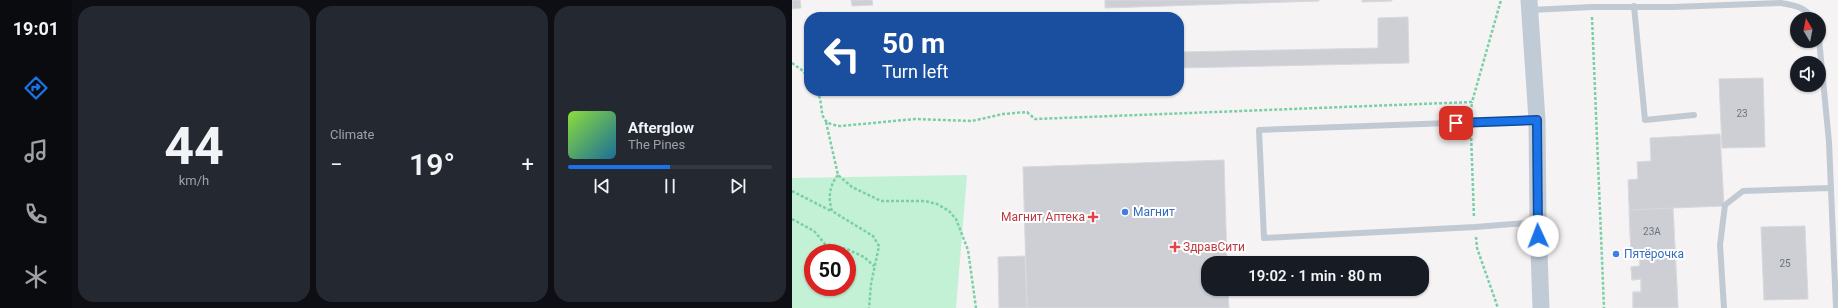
<!DOCTYPE html>
<meta charset="utf-8">
<style>
body{margin:0;font-family:Roboto,sans-serif;background:#242831;color:#f1f3f6;height:100vh;display:flex;flex-direction:column;font-size:15px;white-space:nowrap}
*{box-sizing:border-box;margin:0}
p{font-size:13px;color:#9ea1a6}
.icon{flex:none;width:22px;height:22px;fill:none;stroke:currentColor;stroke-width:2;stroke-linecap:round;stroke-linejoin:round}
.map{position:relative;flex:1;overflow:hidden}
.sheet{display:flex;flex-direction:column;gap:6px;padding:6px;background:#0d0f14;width:720px}
.sheet>*{flex:none}
.hud{position:absolute;left:12px;top:12px;width:380px;height:84px;border-radius:16px;box-shadow:0 1px 3px #0004;background:#1a4fa0;color:#fff;overflow:hidden}
.needle{width:26px;rotate:350deg}
.fabs{position:absolute;left:998px;top:12px;display:grid;gap:8px}
.fabs a{display:grid;place-items:center;width:36px;height:36px;border-radius:50%;background:#171b24;box-shadow:0 1px 3px #0004;font-size:20px}
.speed{position:absolute;left:12px;top:244px;display:flex;gap:8px;font-size:20px;font-weight:700;text-align:center}
.speed>*{display:grid;place-content:center;width:52px;height:52px;border-radius:50%;background:#171b24;box-shadow:0 1px 3px #0004;line-height:1}
.speed .limit{border:6px solid #d22;background:#fff;color:#111}
.pin{position:absolute;display:grid;place-items:center;width:34px;height:34px;color:#fff;margin:-17px;border-radius:8px;box-shadow:0 2px 6px #0006}
.me{position:absolute;width:44px;margin:-22px;rotate:358deg;stroke-linejoin:round;filter:drop-shadow(0 0 3px #0008)}
.turn{display:flex;align-items:center;gap:14px;height:84px;padding:0 12px;font-size:18px}
.turn .icon{width:52px;height:52px;stroke-width:2.5}
.turn b{display:block;font-size:28px;line-height:34px}
.big{font-size:30px;font-weight:600;line-height:1.1}
.sheet .tile{flex:1;display:flex;flex-direction:column;justify-content:center;gap:6px;min-width:0;padding:0 14px;border-radius:16px;background:#242831}
.sheet .dial{align-items:center;gap:0}
.dial b{font-size:52px;line-height:1}
.song{display:flex;align-items:center;gap:12px}
.cover{width:48px;height:48px;border-radius:6px;background:linear-gradient(135deg,hsl(90 70% 55%),hsl(200 70% 35%))}
.played{height:4px;border-radius:2px;background:linear-gradient(90deg,#1a73e8 50%,#363941 50%)}
.keys{display:flex;justify-content:space-around;direction:ltr}
.heat{display:flex;justify-content:space-between;align-items:center;font-size:22px;direction:ltr}
.sheet .tiles{flex:1;display:grid;gap:6px;grid-template-columns:repeat(3,1fr)}
.trip{position:absolute;left:409px;top:256px;width:228px;height:40px;border-radius:16px;background:#171b24;box-shadow:0 1px 3px #0004;font-weight:600;line-height:40px;text-align:center}
main{display:flex;flex:1;min-height:0}
.tabs{display:flex;flex-direction:column;width:72px;justify-content:space-around;align-items:center;background:#090b0e;color:#9ea1a6}
.tabs .icon{width:28px;height:28px}
.tabs .active{color:#1a73e8}
.tabs b{font-size:18px;color:#f1f3f6}
.map>svg:first-child{display:block}
.green{fill:#c3f1d5;fill-rule:evenodd}
.building{fill:#cdcfd5;stroke:#d7d9de}
.lines{fill:none;stroke-linecap:round;stroke-linejoin:round}
.path{stroke:#7ad0a6;stroke-width:2.5;stroke-dasharray:3 2;stroke-linecap:butt}
.service{stroke:#c1cad2;stroke-width:6}
.secondary{stroke:#c1cbd6;stroke-width:17}
.route-casing{stroke:#114b97;stroke-width:10}
.route{stroke:#1a73e8;stroke-width:7}
.shop-dot{fill:#3f7fe0;stroke:#fff;stroke-width:1.5}
.health-dot{fill:#e0444e;stroke:#fff;stroke-width:1.5}
.labels{text-anchor:middle;stroke-width:4;stroke-linejoin:round;paint-order:stroke}
.number-label{font-size:10px;fill:#6b747e}
.shop-label{font-size:12px;fill:#366cbe;stroke:#fff;text-anchor:start}
.health-label{font-size:12px;fill:#be3a42;stroke:#fff;text-anchor:end}
</style>
<main>
<nav class="tabs">
<b>19:01</b>
<svg class="icon active" aria-label="directions" viewBox="0 0 24 24"><path d="M12 3l9 9-9 9-9-9zM9 14v-3h6M13 9l2 2-2 2"/></svg>
<svg class="icon" aria-label="music" viewBox="0 0 24 24"><path d="M9 18V5l10-2v13"/><circle cx="6" cy="18" r="3"/><circle cx="16" cy="16" r="3"/></svg>
<svg class="icon" aria-label="phone" viewBox="0 0 24 24"><path d="M5 4h4l2 5-3 2q2 4 5 5l2-3 5 2v4C11 20 4 13 5 4z"/></svg>
<svg class="icon" aria-label="climate" viewBox="0 0 24 24"><path d="M12 3v18M4 7l16 10M4 17L20 7"/></svg>
</nav>
<section class="sheet">
<div class="tiles">
<div class="tile dial"><b>44</b><p>km/h</p></div>
<div class="tile"><p>Climate</p>
<div class="heat"><a>−</a><b class="big">19°</b><a>+</a></div>
</div>
<div class="tile">
<div class="song"><i class="cover"></i><div><b>Afterglow</b><p>The Pines</p></div></div>
<div class="played"></div>
<div class="keys"><svg class="icon" aria-label="previous" viewBox="0 0 24 24"><path d="M18 5L8 12l10 7zM5 5v14"/></svg><svg class="icon" aria-label="pause" viewBox="0 0 24 24"><path d="M8 5v14M16 5v14"/></svg><svg class="icon" aria-label="next" viewBox="0 0 24 24"><path d="M6 5l10 7-10 7zM19 5v14"/></svg></div>
</div>
</div>
</section>
<div class="map">
<svg width="1046" height="308" viewBox="0 0 1046 308">
<rect width="100%" height="100%" fill="#f5f3f3"/>
<!-- green -->
<path class="green" d="M175 175 164 308H0V178ZM21 253H55V287H21Z"/>
<!-- building -->
<path class="building" d="M0 0H8L9 8 0 9Z
M59 0H80L81 5 60 6Z
M313 0H527V1L313 8Z
M570 0H600V1L570 2Z
M616 17 617 63 387 68V52L586 48V18Z
M971 78 973 147 930 148 927 79Z
M928 134 932 206 881 208 886 308H841V292H849V279L840 280 839 267 848 266 847 253H839L836 180 846 179 845 162 859 161 858 138Z
M432 160 435 263H416V289H436L437 308H235L231 167Z
M881 208 886 308H841V292H849V279L840 280 839 267 848 266 847 253H839L837 210Z
M1013 226 1016 299 972 300 969 227Z
M233 256 235 308H207L206 257Z"/>
<g class="lines">
<!-- path -->
<path class="path" d="M800 17 812 308
M0 63 11 71 17 79
M25 91C34 107 22 124 49 126L123 119 180 121 211 114 235 112 243 119 680 102 709 0
M679 112 680 102
M34 122 46 175 60 187 89 201H133L145 204 157 211 164 219 176 250 184 308
M679 133 682 218
M46 175C37 186 36 198 40 211L81 236 87 246 79 284 77 308
M0 191 39 211
M0 219 22 231 33 244 55 249 72 257 82 266
M684 237 685 248 706 308"/>
<!-- service -->
<path class="service" d="M842 6 853 120 902 115
M738 10 800 7H881L989 3C1001 5 1015 7 1020 19
M1027 39 1037 142 1044 308
M744 120 467 130 472 238 683 227 746 222
M932 308 928 245 933 205 951 191 1038 188"/>
<!-- secondary -->
<path class="secondary" d="M737 0 745 120 746 222 749 308"/>
</g>
<g class="lines">
<!-- route casing -->
<g class="route-casing">
<path id="route" d="M664 123 745 120 746 236"/>
</g>
<!-- route -->
<use href="#route" class="route"/>
</g>
<!-- markers -->
<g class="shop-dot">
<circle cx="333" cy="212" r="4"/>
<circle cx="824" cy="254" r="4"/>
</g>
<g class="health-dot">
<path d="M299 211h4v4h4v4h-4v4h-4v-4h-4v-4h4z"/>
<path d="M381 241h4v4h4v4h-4v4h-4v-4h-4v-4h4z"/>
</g>
<g class="labels">
<!-- number labels -->
<g class="number-label">
<text x="950" y="117">23</text>
<text x="860" y="235">23А</text>
<text x="993" y="267">25</text>
</g>
<!-- shop labels -->
<g class="shop-label">
<text x="341" y="216">Магнит</text>
<text x="832" y="258">Пятёрочка</text>
</g>
<!-- health labels -->
<g class="health-label">
<text x="293" y="221">Магнит Аптека</text>
<text x="391" y="251" text-anchor="start">ЗдравСити</text>
</g>
</g>
</svg>
<div class="fabs">
<a><svg class="needle" viewBox="-14 -14 28 28"><path d="M0-13l5 13h-10z" fill="#e53935"/><path d="M0 13l5-13h-10z" fill="#9ea1a6"/></svg></a>
<a><svg class="icon" aria-label="sound" viewBox="0 0 24 24"><path d="M4 9h4l5-4v14l-5-4H4zM17 9q2 3 0 6"/></svg></a>
</div>
<div class="speed"><div class="limit">50</div></div>
<div class="pin" style="left:664px;top:123px;background:#d93025"><svg class="icon" aria-label="arrive" viewBox="0 0 24 24"><path d="M6 21V4h12l-3 4 3 4H6"/></svg></div>
<svg class="me" style="left:746px;top:236px" viewBox="-20 -20 40 40"><circle r="19" fill="#fff"/><path d="M0-13L10 11 0 6-10 11z" fill="#1a73e8"/></svg>
<div class="trip">19:02 · 1 min · 80 m</div>
<div class="hud">
<div class="turn"><svg class="icon" aria-label="left" viewBox="0 0 24 24"><path d="M17 20v-9H6M10 6l-5 5 5 5"/></svg><div><b>50 m</b>Turn left</div></div>
</div>
</div>
</main>
